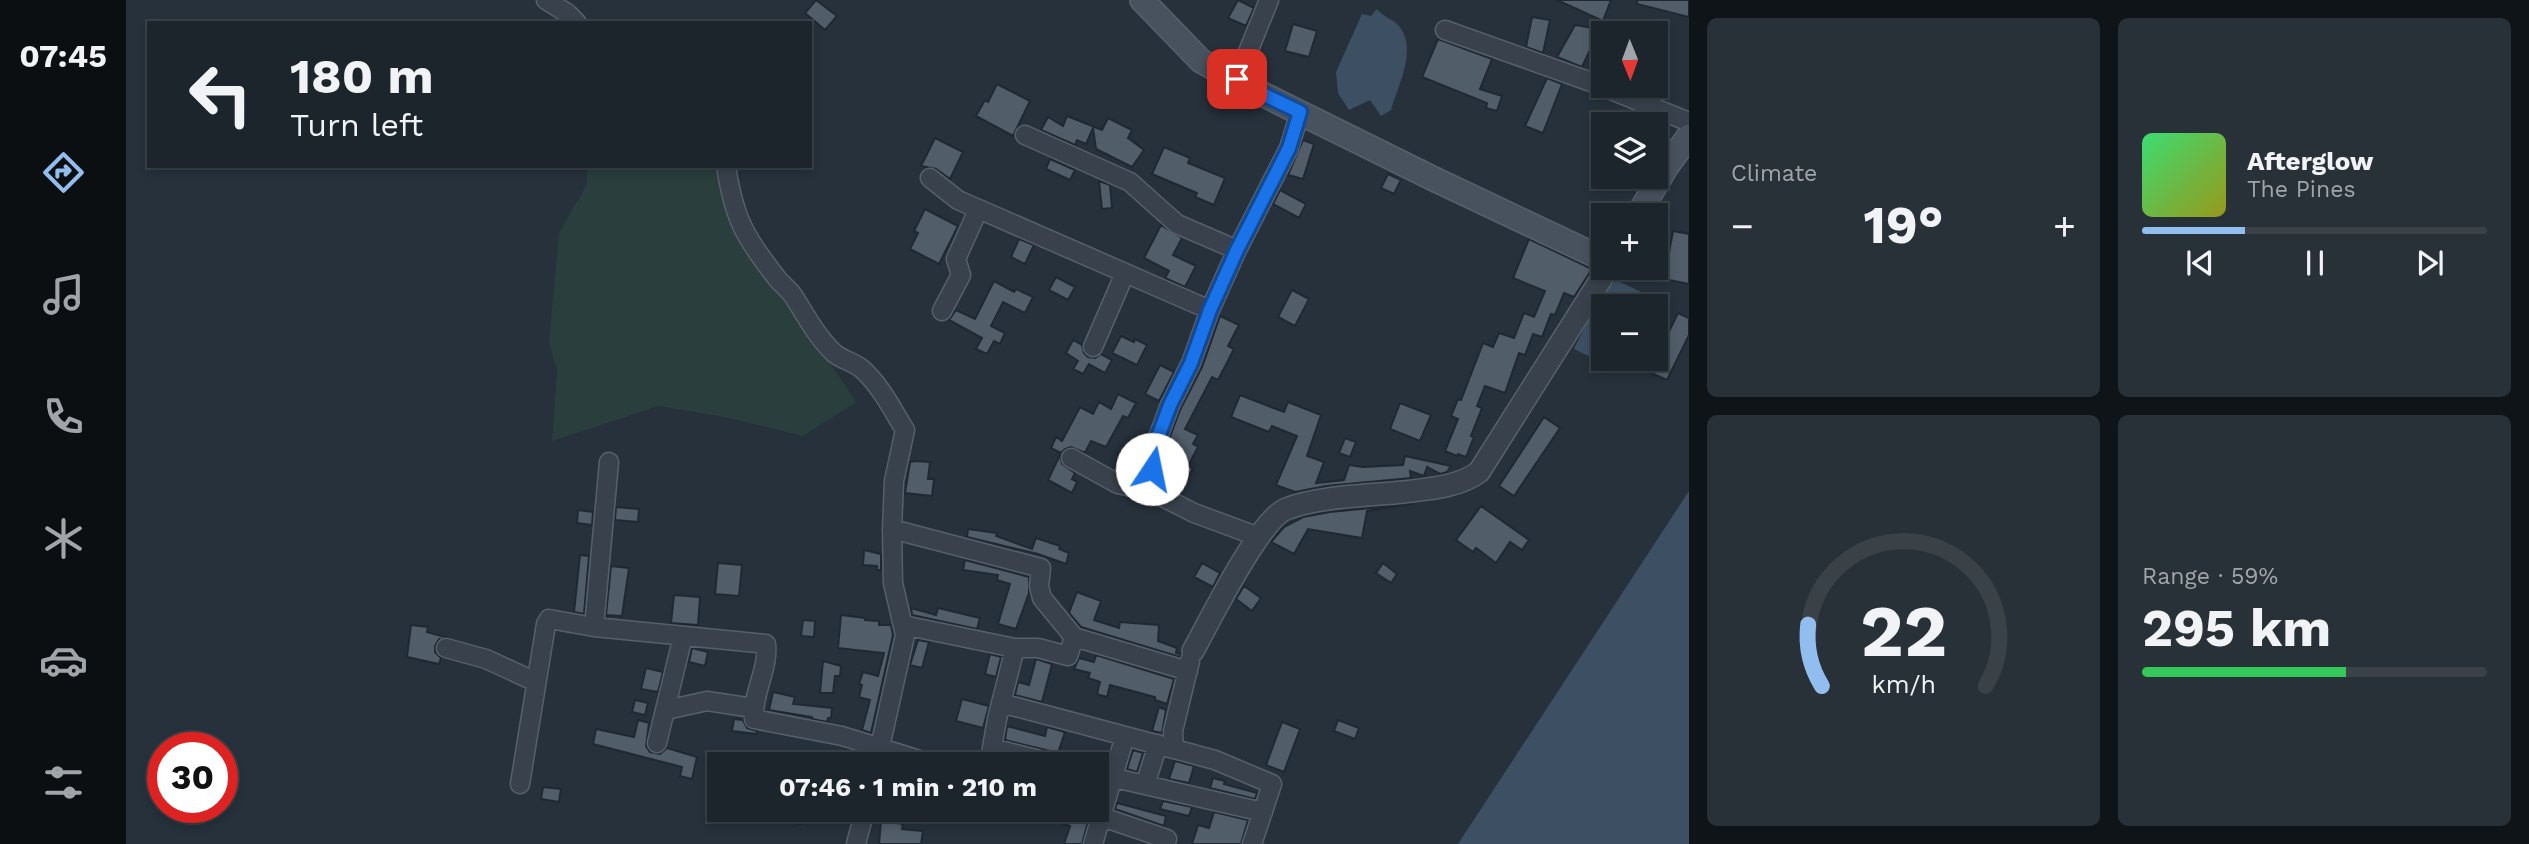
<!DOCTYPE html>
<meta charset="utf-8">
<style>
body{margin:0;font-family:"Work Sans",sans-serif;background:#293138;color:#f1f3f6;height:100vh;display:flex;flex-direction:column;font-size:26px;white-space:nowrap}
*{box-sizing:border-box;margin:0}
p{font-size:23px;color:#a0a5a9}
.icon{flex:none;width:38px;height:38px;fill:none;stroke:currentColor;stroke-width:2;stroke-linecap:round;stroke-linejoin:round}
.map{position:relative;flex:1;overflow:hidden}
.drawer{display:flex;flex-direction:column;gap:18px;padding:18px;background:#0f1418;width:840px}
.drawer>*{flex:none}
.hud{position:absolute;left:21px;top:21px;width:665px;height:147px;border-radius:0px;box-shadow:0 4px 10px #0003,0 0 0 2px #3a4248;background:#1c252c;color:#f1f3f6;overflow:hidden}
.needle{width:46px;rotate:179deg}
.buttons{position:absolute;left:1465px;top:21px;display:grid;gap:14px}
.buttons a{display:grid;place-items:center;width:77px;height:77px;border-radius:0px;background:#1c252c;box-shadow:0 4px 10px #0003,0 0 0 2px #3a4248;font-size:35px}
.speed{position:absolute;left:21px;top:732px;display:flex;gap:14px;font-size:35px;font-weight:700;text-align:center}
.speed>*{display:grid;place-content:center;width:91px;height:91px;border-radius:50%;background:#1c252c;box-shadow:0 4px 10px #0003,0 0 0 2px #3a4248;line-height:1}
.speed .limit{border:10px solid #d22;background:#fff;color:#111}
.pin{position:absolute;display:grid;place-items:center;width:60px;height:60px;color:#fff;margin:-30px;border-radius:14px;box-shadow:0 4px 10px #0006}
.me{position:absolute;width:77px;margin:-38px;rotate:11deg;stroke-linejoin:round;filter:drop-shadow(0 0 5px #0008)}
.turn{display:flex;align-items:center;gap:24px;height:147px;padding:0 28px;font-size:32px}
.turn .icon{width:91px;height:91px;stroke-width:2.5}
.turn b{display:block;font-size:49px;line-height:60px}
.big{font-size:52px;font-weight:700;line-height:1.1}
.drawer .tile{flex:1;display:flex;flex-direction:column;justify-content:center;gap:10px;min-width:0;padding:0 24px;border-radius:10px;background:#293138}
.drawer .dial{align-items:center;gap:0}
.dial svg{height:182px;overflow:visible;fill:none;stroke:#3a4248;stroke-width:7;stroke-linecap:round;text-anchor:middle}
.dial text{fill:#f1f3f6;stroke:none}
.song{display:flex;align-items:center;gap:21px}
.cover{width:84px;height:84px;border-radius:10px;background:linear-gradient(135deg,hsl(140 70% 55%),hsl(60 70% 35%))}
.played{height:7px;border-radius:4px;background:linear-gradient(90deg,#92bdef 30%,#3a4248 30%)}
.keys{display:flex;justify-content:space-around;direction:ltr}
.heat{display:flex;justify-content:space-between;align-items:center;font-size:38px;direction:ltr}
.charge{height:10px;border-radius:5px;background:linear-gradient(90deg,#34c759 59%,#3a4248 0)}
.drawer .tiles{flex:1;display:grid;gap:18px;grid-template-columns:repeat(2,1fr)}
.trip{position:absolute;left:581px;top:752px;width:402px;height:70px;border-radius:0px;background:#1c252c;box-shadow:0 4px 10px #0003,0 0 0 2px #3a4248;font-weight:700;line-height:70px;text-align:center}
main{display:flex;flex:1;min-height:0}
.menu{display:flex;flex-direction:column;width:126px;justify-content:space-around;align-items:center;background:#0b0f12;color:#a0a5a9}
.menu .icon{width:49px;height:49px}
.menu .active{color:#92bdef}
.menu b{font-size:32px;color:#f1f3f6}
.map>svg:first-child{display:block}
.green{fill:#293e3d}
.water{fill:#3d5063}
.building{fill:#515d69;stroke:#202933;stroke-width:2}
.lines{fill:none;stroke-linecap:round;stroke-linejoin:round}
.minor-casing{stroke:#57606a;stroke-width:21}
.tertiary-casing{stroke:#57606a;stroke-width:24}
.secondary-casing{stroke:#57606a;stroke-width:26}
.minor{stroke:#39424c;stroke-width:18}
.tertiary{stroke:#39424c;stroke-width:21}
.secondary{stroke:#48525e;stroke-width:23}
.route-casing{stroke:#114b97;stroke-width:18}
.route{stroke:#1a73e8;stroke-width:12}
</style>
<main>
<nav class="menu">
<b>07:45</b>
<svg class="icon active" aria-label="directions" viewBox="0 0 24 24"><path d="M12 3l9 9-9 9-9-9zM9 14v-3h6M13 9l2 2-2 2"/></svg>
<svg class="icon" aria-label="music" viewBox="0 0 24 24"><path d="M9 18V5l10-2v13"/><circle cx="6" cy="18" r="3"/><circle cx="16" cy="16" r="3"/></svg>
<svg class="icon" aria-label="phone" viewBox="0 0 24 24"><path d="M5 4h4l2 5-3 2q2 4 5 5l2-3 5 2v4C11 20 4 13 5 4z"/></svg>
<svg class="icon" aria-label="climate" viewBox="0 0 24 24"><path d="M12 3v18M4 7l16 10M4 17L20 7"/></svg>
<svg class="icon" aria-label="car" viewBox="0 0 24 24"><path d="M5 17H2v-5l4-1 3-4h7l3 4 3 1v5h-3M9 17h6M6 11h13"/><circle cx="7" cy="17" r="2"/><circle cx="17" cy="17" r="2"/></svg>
<svg class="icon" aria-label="filters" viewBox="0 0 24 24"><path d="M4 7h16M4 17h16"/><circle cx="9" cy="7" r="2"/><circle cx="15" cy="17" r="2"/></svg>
</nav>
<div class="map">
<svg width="1563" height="844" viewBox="0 0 1563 844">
<rect width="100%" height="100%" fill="#26313b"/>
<!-- green -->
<path class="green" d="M461 166H587L616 229 730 402 677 436 599 417 533 406 426 441 431 370 423 342 433 233 461 184Z"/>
<!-- water -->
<path class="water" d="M1251 9C1257 17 1267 19 1273 26 1292 49 1272 85 1265 110L1255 116 1244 100 1223 110 1212 93 1210 72 1236 14 1245 16Z
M1483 277 1526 297 1522 306H1477V359H1497L1491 370 1448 349Z
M1563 491V844H1332Z"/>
<!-- building -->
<path class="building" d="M690 0 711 16 699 30 679 13Z
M1112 0 1128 8 1120 26 1102 18Z
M1431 0H1485L1477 21Z
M1511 0H1563V17L1511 4Z
M1406 17 1424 20 1417 53 1400 47Z
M1167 24 1191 31 1183 57 1159 51Z
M1449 25 1474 29 1456 67 1431 57Z
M1312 39 1366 59 1354 89 1376 96 1371 111 1360 108 1361 103 1296 77Z
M1421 78 1436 84 1417 133 1399 126Z
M871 84 904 101 887 136 850 116 859 100 862 102Z
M941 116 976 130 982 118 1006 130 1002 138 1018 150 1006 167 970 149 967 128 960 144 951 140 949 145 915 130 922 117 937 126Z
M809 138 837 152 824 179 810 169 795 166Z
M1177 140 1188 144 1177 179 1162 175Z
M1038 147 1064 158 1062 163 1099 178 1088 205 1069 197 1071 193 1026 174Z
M924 159 949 170 944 180 920 169Z
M1262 174 1275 180 1268 194 1255 188Z
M973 181 984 185 986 208 976 209Z
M1154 190 1180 204 1173 218 1147 204Z
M799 209 832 226 813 264 784 249 792 233 788 231Z
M1035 225 1056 238 1047 255 1070 266 1059 287 1039 278 1043 271 1018 258Z
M1547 231 1563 234V284L1538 279Z
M893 239 908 245 899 264 885 257Z
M1403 239 1466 269 1448 297 1438 293 1429 315 1425 314 1416 337 1407 334 1399 355 1393 353 1379 393 1359 386 1351 406 1356 408 1345 436 1348 437 1340 457 1332 454 1331 456 1319 451 1332 419 1325 416 1332 399 1335 400 1357 343 1367 347 1373 333 1388 338 1398 313 1408 317 1419 291 1387 278Z
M930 277 949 287 942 300 923 290Z
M868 281 888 292 890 289 907 297 899 313 877 302 865 326 879 333 874 344 868 341 861 354 850 349 856 338 823 320 830 310 849 319Z
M1166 290 1183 299 1169 326 1152 317Z
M1552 313 1563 318V335L1541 380 1523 372Z
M1094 316 1113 325 1102 346 1108 349 1092 380 1086 377 1059 429 1072 435 1067 444 1072 447 1062 466 1067 468 1054 493 1044 488 1056 464 1039 455V450L1054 410 1076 367Z
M995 336 1008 342 1009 339 1021 345 1011 365 986 353Z
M947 340 956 345 958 353 962 357 969 358 975 354 986 360 979 373 963 364 957 374 947 369 952 361 940 353Z
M1034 365 1048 372 1033 401 1019 394Z
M992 394 1010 403 1002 418 997 416 980 447 965 441 959 453 945 447 939 449 935 453 925 448 930 437 936 441 954 407 967 414 973 402 985 409Z
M1114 395 1158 412 1162 402 1195 415 1181 456 1198 462 1190 483 1218 480 1223 465 1237 467 1277 465 1279 456 1325 466 1321 472 1314 474 1301 467 1298 476 1284 471 1285 478 1200 486 1169 492 1150 485 1171 436 1146 426 1143 432 1105 417Z
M1274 403 1305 415 1294 441 1264 429Z
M1418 417 1434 428 1388 496 1373 486Z
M1219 438 1230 442 1224 457 1213 453Z
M934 455 936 464 949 473 946 479 951 482 946 493 922 480Z
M789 461 804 462 802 479H808L806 496 779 493 784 462Z
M1287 504 1241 511 1236 538 1182 529 1168 554 1145 542 1158 527 1177 517 1204 512Z
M1355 506 1403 540 1396 550 1384 542 1370 563 1350 548 1347 552 1330 540Z
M490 507 513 509 512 522 489 520Z
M452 510 467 512 466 525 451 523Z
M842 529 871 533 870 536 906 549 910 538 934 546 933 549 943 553 940 564 912 554 841 537Z
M738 550 755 554V570H751V566L737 565Z
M454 555 463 556 458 614 448 612Z
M839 560 903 577V593L890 629 872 624 884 584 871 580 872 575 837 570Z
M592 563 616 565 613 596 589 594Z
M1076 563 1094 573 1087 587 1068 577Z
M1257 563 1271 574 1265 583 1250 573Z
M485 566 503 568 496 616 480 615Z
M1118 586 1135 598 1126 611 1110 599Z
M951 592 975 601 968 620 993 628 994 622 1033 625 1032 641 1051 648 1050 653 1055 654 1054 657 955 627 943 613Z
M548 595 574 597 572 625 545 623Z
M785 608 810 615 812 608 854 618 851 629 786 615Z
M715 615 739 618V620L753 621V625H765L767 635 745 733 736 730 744 700 733 697 736 685 733 684 737 672 752 676 758 653 712 648Z
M677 620 689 621 688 637 675 636Z
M285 625 302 627 301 632 319 637 313 639 309 646V652L315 658 313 664 281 657Z
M792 640 803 642 796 668 784 665Z
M566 648 582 652 579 666 563 662Z
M864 654 875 657 870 677 859 674Z
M970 655 1048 679 1041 704 1029 700V697L984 685 981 697 971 694 974 682 962 678 964 673 948 669 953 658 968 662Z
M910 659 926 664 916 702 889 695 892 682 903 685Z
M697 661 715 666 714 676H709L707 693H694Z
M520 668 537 672 532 692 515 689Z
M647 692 669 697 667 704 706 708 705 718H702L701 722 686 719V717L643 710Z
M836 699 863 706 857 728 830 721Z
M509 700 522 703 519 715 506 712Z
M1033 707 1040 710 1036 733 1026 731Z
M608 719 617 720 621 728 631 731V734L606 731Z
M512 720 523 723 520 746 524 752 534 754 541 748 571 757 566 779 554 776 556 767 467 744 470 729 508 737Z
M1212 720 1233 728 1229 739 1208 731Z
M1156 722 1174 729 1158 772 1140 765Z
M881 726 919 736 921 727 939 732 932 753 879 740Z
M720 749 740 755 739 765 719 763Z
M1007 750 1017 753 1011 772 1001 769Z
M1049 761 1068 766 1063 783 1043 779Z
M1087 778 1099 781 1098 784 1131 793 1129 799 1084 788Z
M417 787 435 789 433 802 415 799Z
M1037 801 1066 807 1063 816 1034 809Z
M991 803 1040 816 1038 826 989 809Z
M634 810H678L675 824 633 815Z
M942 810H965L956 844H938L944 826 938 824Z
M1088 812 1122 820 1115 844H1066L1072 825 1083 828Z
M755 821 777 824 776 829 797 831 795 844H753Z"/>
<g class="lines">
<!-- minor casing -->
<g class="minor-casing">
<path id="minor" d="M420 0 441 13 451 23
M1319 30 1468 83 1563 122
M1111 79 1143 0
M899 135 1004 182 1051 224 1111 250
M600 166C608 218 618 236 650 277 655 284 663 289 668 297 680 316 691 337 708 353 716 360 728 362 736 369 755 386 766 409 779 430L768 481 766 529 915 568 913 586 916 598 948 637 1062 671
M804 178 832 200 1084 310 1111 250 1163 148 1174 112
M816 311 835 275 830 259 852 210
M967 347 999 273
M945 458 992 484 1025 491 1068 513 1133 537
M1025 491 1028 448 1044 405 1065 363 1084 310
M777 625 889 648H912L942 656 948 637
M468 627 483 462
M320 648 360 659 410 682
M1064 661 1047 731 1048 749 1089 760 1146 784 1126 844
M875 703 1048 749
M540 710 581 701 627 708
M531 743 557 636
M866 748 934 765
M750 765 779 635 767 583 766 529
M863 765 871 719 889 648
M971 774 1137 812
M394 784 420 624 423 619 468 627 640 644C643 669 626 693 628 719L716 736 810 765
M1019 785 1032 744
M976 817 1041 839
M730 844 739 810
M967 844 999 736"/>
</g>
<!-- tertiary casing -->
<g class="tertiary-casing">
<path id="tertiary" d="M1067 651C1083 622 1133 520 1160 509 1193 496 1241 496 1277 492 1302 489 1333 487 1353 472L1482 268"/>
</g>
<!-- secondary casing -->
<g class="secondary-casing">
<path id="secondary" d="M1016 0 1075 61 1120 86 1308 179 1477 259
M1512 215 1541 166 1563 136"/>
</g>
<!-- minor -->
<use href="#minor" class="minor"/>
<!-- tertiary -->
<use href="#tertiary" class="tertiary"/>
<!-- secondary -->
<use href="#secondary" class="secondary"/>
</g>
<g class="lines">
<!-- route casing -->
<g class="route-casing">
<path id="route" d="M1026 469 1028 448 1044 405 1065 363 1084 310 1111 250 1163 148 1174 112 1120 86 1111 79"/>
</g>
<!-- route -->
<use href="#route" class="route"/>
</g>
</svg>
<div class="buttons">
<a><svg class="needle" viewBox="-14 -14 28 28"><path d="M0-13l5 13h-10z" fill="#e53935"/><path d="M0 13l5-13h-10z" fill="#a0a5a9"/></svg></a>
<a><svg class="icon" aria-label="layers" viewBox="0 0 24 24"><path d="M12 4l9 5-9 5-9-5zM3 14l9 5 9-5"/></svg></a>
<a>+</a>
<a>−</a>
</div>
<div class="speed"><div class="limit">30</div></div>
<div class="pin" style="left:1111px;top:79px;background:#d93025"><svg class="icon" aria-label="arrive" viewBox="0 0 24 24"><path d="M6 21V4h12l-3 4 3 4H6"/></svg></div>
<svg class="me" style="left:1026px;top:469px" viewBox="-20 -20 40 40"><circle r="19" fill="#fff"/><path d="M0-13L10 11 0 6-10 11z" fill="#1a73e8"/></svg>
<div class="trip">07:46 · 1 min · 210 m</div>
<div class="hud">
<div class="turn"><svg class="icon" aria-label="left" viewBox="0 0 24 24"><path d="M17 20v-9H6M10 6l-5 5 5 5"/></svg><div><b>180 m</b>Turn left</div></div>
</div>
</div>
<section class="drawer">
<div class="tiles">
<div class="tile"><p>Climate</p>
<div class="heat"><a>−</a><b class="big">19°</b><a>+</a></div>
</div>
<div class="tile">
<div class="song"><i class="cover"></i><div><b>Afterglow</b><p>The Pines</p></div></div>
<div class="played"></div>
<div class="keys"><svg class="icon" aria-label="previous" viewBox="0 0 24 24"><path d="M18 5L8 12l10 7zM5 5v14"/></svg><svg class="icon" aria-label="pause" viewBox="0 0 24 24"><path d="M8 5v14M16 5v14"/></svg><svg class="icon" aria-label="next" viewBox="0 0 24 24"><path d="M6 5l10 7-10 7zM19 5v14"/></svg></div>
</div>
<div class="tile dial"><svg viewBox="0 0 100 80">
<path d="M14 69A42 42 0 1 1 86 69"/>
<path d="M14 69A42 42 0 0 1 8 42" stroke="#92bdef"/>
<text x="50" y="56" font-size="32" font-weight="700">22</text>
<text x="50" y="72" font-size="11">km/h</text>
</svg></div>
<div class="tile"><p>Range · 59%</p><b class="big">295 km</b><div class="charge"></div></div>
</div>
</section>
</main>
